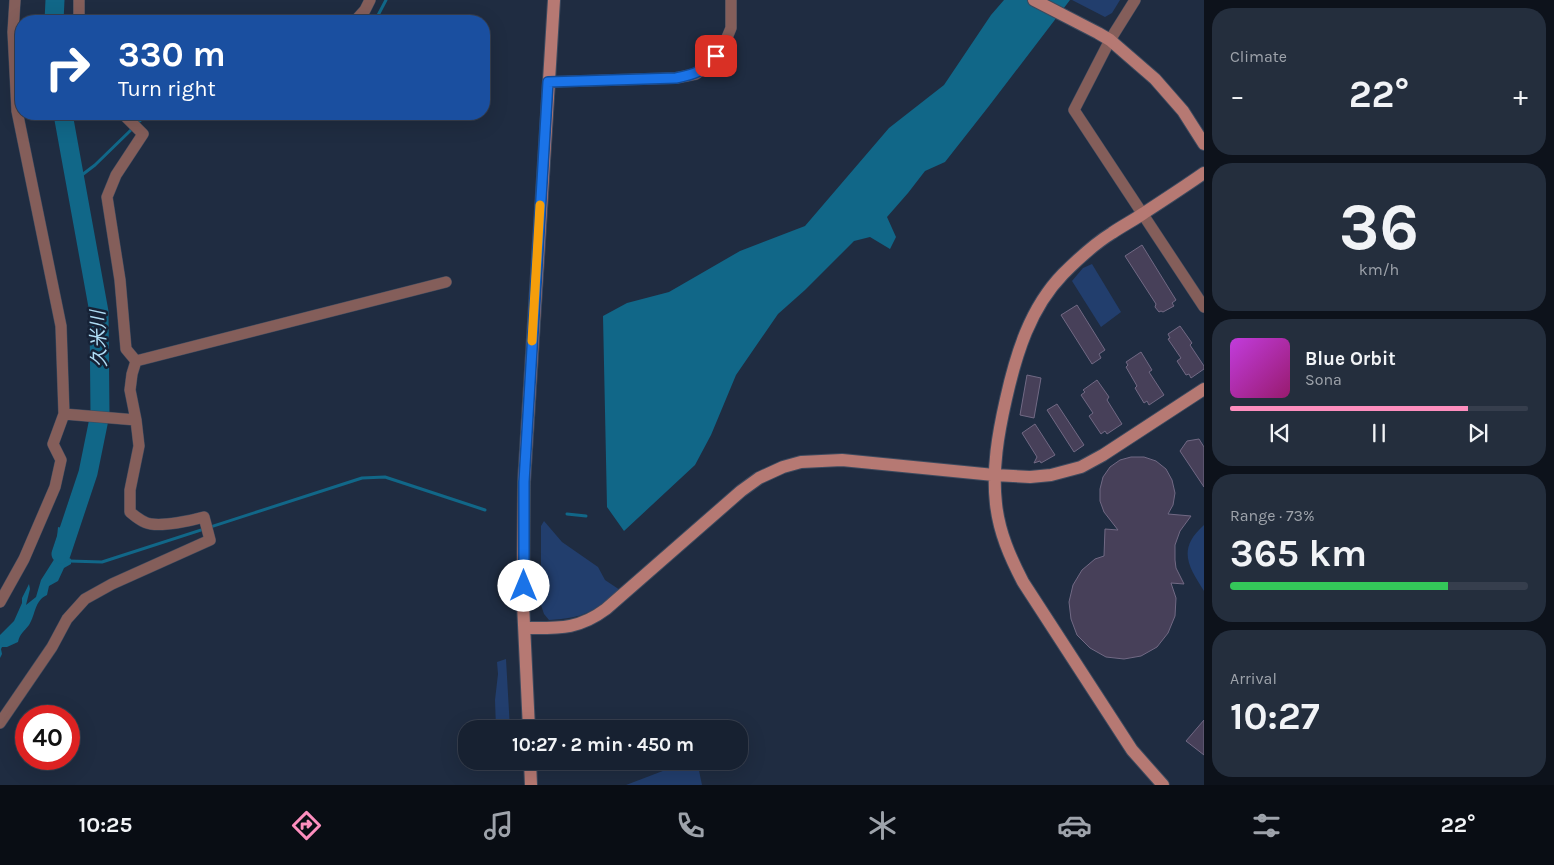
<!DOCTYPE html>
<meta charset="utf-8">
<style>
body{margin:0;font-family:Karla,"Noto Sans JP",sans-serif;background:#242e3d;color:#f1f3f6;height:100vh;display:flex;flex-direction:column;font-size:19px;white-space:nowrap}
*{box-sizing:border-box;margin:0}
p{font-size:16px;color:#9ea3ab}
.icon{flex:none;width:28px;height:28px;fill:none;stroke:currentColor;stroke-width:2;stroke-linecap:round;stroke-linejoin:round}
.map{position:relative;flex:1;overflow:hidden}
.panel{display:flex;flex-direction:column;gap:8px;padding:8px;background:#0d121b;width:350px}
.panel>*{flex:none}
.top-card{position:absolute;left:15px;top:15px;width:475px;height:105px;border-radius:20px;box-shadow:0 5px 20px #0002,0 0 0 1px #363e4d;background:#1a4fa0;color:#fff;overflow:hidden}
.speed{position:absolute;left:15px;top:705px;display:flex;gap:10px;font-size:25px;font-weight:700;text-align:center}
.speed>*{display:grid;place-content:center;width:65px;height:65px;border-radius:50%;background:#172131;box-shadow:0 5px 20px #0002,0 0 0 1px #363e4d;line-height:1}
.speed .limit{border:8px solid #d22;background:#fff;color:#111}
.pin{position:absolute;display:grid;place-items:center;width:42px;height:42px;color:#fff;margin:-21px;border-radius:10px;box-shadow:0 2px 8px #0006}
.me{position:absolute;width:55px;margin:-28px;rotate:0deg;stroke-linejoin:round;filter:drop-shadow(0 0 4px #0008)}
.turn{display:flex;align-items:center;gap:18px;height:105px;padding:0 20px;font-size:22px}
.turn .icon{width:65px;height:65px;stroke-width:2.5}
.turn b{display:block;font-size:35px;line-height:42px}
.big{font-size:38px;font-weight:700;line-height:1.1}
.panel .widget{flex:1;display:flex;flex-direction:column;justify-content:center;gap:8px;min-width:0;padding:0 18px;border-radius:20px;background:#242e3d}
.panel .dial{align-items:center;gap:0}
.dial b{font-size:65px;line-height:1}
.song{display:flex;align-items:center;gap:15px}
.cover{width:60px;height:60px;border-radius:8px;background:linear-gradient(135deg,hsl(290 70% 55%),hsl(320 70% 35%))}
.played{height:5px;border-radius:2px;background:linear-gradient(90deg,#fd8ebe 80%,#363e4d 80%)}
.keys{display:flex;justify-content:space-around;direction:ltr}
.heat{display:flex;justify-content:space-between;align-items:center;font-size:28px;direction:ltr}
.charge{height:8px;border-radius:4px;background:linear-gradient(90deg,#34c759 73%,#363e4d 0)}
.trip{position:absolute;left:458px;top:720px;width:290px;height:50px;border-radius:20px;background:#172131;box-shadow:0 5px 20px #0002,0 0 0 1px #363e4d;font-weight:700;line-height:50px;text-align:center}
.menu{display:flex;height:80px;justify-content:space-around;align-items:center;background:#090d14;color:#9ea3ab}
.menu .icon{width:35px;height:35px}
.menu .selected{color:#fd8ebe}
.menu b{font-size:22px;color:#f1f3f6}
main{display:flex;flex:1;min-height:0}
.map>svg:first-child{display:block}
.green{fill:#223e6d}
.water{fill:#116788}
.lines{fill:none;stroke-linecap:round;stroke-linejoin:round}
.stream{stroke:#116788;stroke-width:3}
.river{stroke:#116788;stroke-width:19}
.building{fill:#474059;stroke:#716984}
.street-casing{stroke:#3d4a5e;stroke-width:12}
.secondary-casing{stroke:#3d4a5e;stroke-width:14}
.street{stroke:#845e5a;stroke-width:11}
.secondary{stroke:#b67973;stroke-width:12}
.route-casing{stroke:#114b97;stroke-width:12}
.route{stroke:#1a73e8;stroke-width:9}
.slow{stroke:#f59e0b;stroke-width:9}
.labels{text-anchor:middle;stroke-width:5;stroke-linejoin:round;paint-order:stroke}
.water-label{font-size:19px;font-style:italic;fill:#afddf5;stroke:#162236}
</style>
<main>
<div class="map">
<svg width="1204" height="785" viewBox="0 0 1204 785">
<rect width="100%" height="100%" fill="#1f2c41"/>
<!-- green -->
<path class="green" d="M1072 0H1120L1112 13 1105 17Z
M1092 264 1121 312 1101 327 1072 281 1083 268Z
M544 521 562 542 598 567 605 580 620 590C592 612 585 618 549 620L544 614 541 605V526Z
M1204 525V591C1188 566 1177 549 1204 525Z
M506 659 510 729H496L495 700 498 674 497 662Z
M689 761H697L702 785H626Z"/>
<!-- water -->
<path class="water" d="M1004 0H1070L989 106 945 162 925 171 908 193 887 217 896 237 890 249 870 237 854 241 805 290 778 314 736 375 711 435 695 465 624 531 607 507 603 316 627 303 669 292 740 251 805 226 889 128 944 85 991 15Z
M58 527 73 531 65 550 64 555 71 559V564L64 568 58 581 49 586 47 595C34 601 36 614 29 625 24 632 20 633 18 642L7 647H2L1 649 2 654 0 658V635L14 621 22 603V598L29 584 30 589 26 605 36 597 41 580 55 558Z"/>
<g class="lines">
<!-- stream -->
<path class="stream" d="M375 21 386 0
M137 123 148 114
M74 181 95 165 133 128
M567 514 586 516
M69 561 102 562 362 478 385 477 485 510"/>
<!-- river -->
<path class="river" d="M54 21 55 0
M61 554 88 473 100 414 99 312 63 114"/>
</g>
<!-- building -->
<path class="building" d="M1142 245 1176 300 1172 303 1174 306 1163 312 1161 311 1159 312 1155 307 1156 304 1125 256Z
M1077 305 1105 350 1099 354 1101 358 1092 364 1061 315Z
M1180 326 1192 343 1190 345 1204 366V369L1191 378 1189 374 1186 375 1177 361 1181 358 1168 339 1170 338 1168 334Z
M1141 352 1152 370 1149 372 1164 395 1149 405 1147 401 1144 403 1135 388 1137 386 1126 367 1128 365 1126 362Z
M1027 375 1041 378 1034 418 1020 415Z
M1097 380 1109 397 1107 400 1122 424 1107 434 1105 431 1101 434 1089 416 1093 413 1081 395 1085 392 1083 390Z
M1057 404 1084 445 1074 452 1047 410Z
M1035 424 1055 455 1041 463 1040 461 1034 463 1037 457 1022 433Z
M1199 439 1204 447V487L1180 451 1187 441Z
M1131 457H1144L1156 461 1166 469 1172 480 1175 493 1173 505 1168 514 1191 516 1180 531 1175 545V560L1176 568 1184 584 1171 583 1176 598 1175 616 1168 633 1157 647 1141 656 1124 659 1106 657 1090 648 1077 635 1071 619 1069 602 1073 585 1082 570 1095 559 1104 556 1105 529 1118 530 1104 512 1100 501V489L1103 477 1110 467 1120 460Z
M1204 720V755L1186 741Z"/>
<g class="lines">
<!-- street casing -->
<g class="street-casing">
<path id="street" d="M79 0V21
M1135 0 1110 40 1074 110 1204 307
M355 21 365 10 370 0
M548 82 676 78 696 74 708 65 723 47 731 28V0
M123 114 143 134 116 175 107 197 120 280 126 349 136 361
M136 361 446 282
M64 414 136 420
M0 602 24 559 55 487 61 460 53 444 64 414 61 326 17 111 13 32 15 0
M0 723 52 647 67 619 85 599 112 584 210 540 204 517C190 521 165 526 151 524 143 523 136 517 130 512V490L139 446 136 420 130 390 132 374 136 361"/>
</g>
<!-- secondary casing -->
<g class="secondary-casing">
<path id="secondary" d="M1034 0 1098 33 1110 40 1155 79 1183 111 1204 144
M525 628C558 628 578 630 606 609L741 491 759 478 783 467 801 462 842 460 994 475 1030 477 1051 475 1081 467 1103 455 1204 389
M529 729 523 604 524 482 554 0
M530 761 531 785
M1163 785 1132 750 1023 582C1010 557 999 532 996 504 992 469 998 434 1006 399 1016 354 1030 308 1063 274 1078 259 1094 244 1112 233 1122 226 1134 220 1144 213 1164 200 1184 187 1204 173"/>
</g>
<!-- street -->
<use href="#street" class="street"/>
<!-- secondary -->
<use href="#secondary" class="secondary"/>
</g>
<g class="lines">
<!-- route casing -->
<g class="route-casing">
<path id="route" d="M524 586V482L548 82 676 78C696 74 702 72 716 56"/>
</g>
<!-- route -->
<use href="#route" class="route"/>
<!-- slow -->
<path class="slow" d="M532 341 540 205"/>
</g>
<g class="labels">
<!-- water labels -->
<g class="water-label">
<text transform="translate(98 339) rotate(-92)" y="7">久米川</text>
</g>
</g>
</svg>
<div class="speed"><div class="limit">40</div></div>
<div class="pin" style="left:716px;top:56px;background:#d93025"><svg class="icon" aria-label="arrive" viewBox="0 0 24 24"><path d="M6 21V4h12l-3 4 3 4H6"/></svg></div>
<svg class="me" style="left:524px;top:586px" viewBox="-20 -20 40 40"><circle r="19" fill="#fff"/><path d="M0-13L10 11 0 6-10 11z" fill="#1a73e8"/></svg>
<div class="trip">10:27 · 2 min · 450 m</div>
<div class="top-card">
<div class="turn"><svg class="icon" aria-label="right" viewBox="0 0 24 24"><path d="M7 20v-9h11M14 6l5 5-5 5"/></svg><div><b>330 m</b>Turn right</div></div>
</div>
</div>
<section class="panel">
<div class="widget"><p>Climate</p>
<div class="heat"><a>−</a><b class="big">22°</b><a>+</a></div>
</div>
<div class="widget dial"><b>36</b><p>km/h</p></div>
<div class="widget">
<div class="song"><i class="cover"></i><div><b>Blue Orbit</b><p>Sona</p></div></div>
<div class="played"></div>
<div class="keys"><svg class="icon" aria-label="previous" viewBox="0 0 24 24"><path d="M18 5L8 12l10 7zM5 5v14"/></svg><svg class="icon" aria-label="pause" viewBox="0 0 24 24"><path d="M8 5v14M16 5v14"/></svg><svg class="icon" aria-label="next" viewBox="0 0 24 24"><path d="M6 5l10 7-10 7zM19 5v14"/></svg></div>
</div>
<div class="widget"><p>Range · 73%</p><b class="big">365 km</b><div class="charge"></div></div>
<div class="widget"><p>Arrival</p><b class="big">10:27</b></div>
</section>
</main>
<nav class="menu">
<b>10:25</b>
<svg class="icon selected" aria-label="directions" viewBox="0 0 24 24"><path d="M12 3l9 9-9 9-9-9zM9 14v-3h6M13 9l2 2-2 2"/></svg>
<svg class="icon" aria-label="music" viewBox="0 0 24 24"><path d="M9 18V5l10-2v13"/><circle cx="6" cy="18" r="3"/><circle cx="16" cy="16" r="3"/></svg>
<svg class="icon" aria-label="phone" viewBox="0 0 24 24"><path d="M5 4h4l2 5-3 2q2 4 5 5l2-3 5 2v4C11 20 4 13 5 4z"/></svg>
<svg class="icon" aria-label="climate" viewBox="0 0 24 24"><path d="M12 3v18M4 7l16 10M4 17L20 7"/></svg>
<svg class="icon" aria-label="car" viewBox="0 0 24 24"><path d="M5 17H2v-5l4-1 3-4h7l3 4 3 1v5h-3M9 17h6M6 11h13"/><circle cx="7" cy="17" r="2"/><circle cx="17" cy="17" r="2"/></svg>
<svg class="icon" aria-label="filters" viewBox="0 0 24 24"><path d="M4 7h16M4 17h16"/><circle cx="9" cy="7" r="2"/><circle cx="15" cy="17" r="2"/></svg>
<b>22°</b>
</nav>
